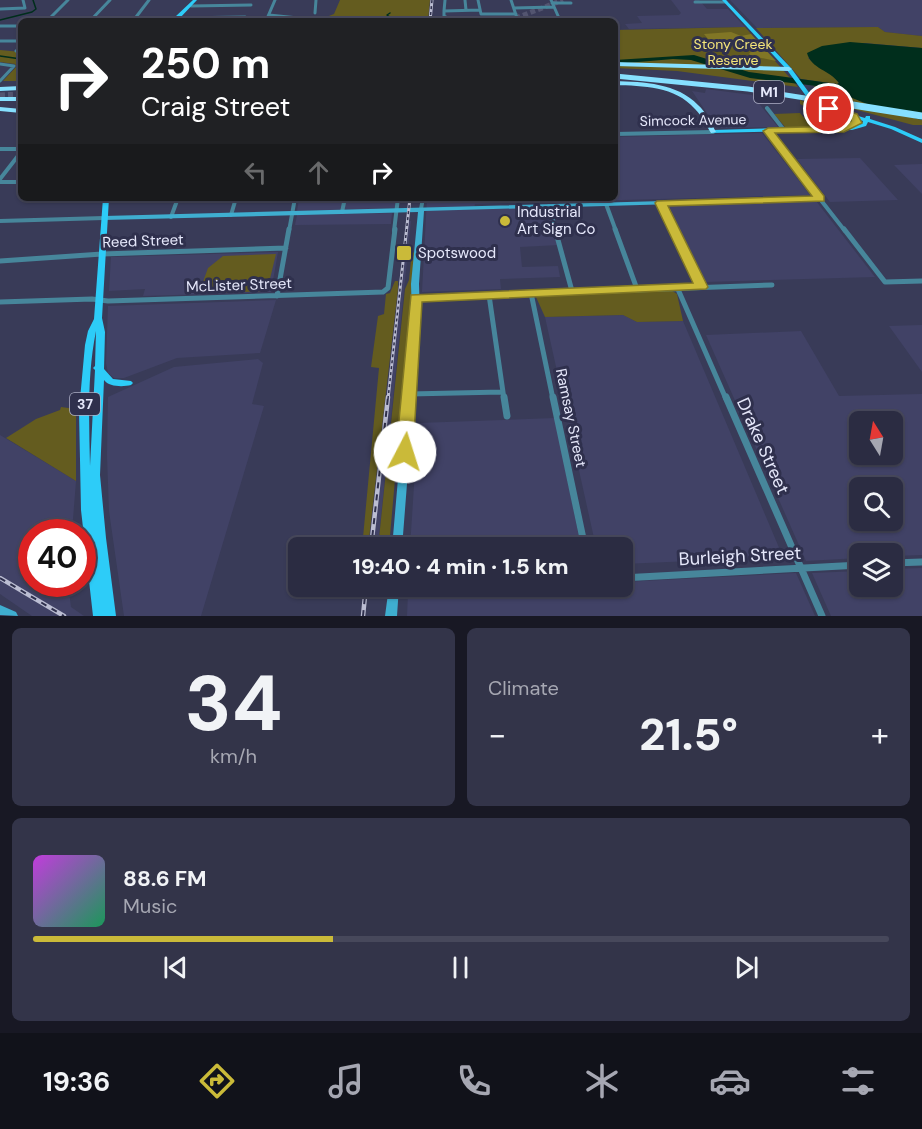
<!DOCTYPE html>
<meta charset="utf-8">
<style>
body{margin:0;font-family:"DM Sans",sans-serif;background:#333449;color:#f1f3f6;height:100vh;display:flex;flex-direction:column;font-size:22px;white-space:nowrap}
*{box-sizing:border-box;margin:0}
p{font-size:20px;color:#a6a7b2}
.icon{flex:none;width:33px;height:33px;fill:none;stroke:currentColor;stroke-width:2;stroke-linecap:round;stroke-linejoin:round}
.map{position:relative;height:616px;overflow:hidden}
.panel{display:flex;flex-direction:column;gap:12px;padding:12px;background:#181824;flex:1}
.panel>*{flex:none}
.hud{position:absolute;left:18px;top:18px;width:600px;height:183px;border-radius:9px;box-shadow:0 2px 4px #0004,0 0 0 2px #47485b;background:#202124;color:#fff;overflow:hidden}
.needle{width:39px;rotate:349deg}
.buttons{position:absolute;left:849px;top:411px;display:grid;gap:12px}
.buttons a{display:grid;place-items:center;width:54px;height:54px;border-radius:9px;background:#2b2c42;box-shadow:0 2px 4px #0004,0 0 0 2px #47485b;font-size:30px}
.speed{position:absolute;left:18px;top:519px;display:flex;gap:12px;font-size:30px;font-weight:700;text-align:center}
.speed>*{display:grid;place-content:center;width:78px;height:78px;border-radius:50%;background:#2b2c42;box-shadow:0 2px 4px #0004,0 0 0 2px #47485b;line-height:1}
.speed .limit{border:9px solid #d22;background:#fff;color:#111}
.pin{position:absolute;display:grid;place-items:center;width:51px;height:51px;color:#fff;margin:-26px;border:3px solid #fff;border-radius:50%;box-shadow:0 2px 6px #0007}
.me{position:absolute;width:66px;margin:-33px;rotate:5deg;stroke-linejoin:round;filter:drop-shadow(0 0 4px #0008)}
.turn{display:flex;align-items:center;gap:21px;height:126px;padding:0 24px;font-size:27px}
.turn .icon{width:78px;height:78px;stroke-width:2.5}
.turn b{display:block;font-size:42px;line-height:51px}
.lanes{display:flex;align-items:center;height:57px;padding:0 24px;background:#0003;justify-content:center;gap:30px;direction:ltr}
.lanes .off{opacity:.35}
.big{font-size:45px;font-weight:800;line-height:1.1}
.panel .card{flex:1;display:flex;flex-direction:column;justify-content:center;gap:9px;min-width:0;padding:0 21px;border-radius:9px;background:#333449}
.panel .dial{align-items:center;gap:0}
.dial b{font-size:78px;line-height:1}
.song{display:flex;align-items:center;gap:18px}
.cover{width:72px;height:72px;border-radius:9px;background:linear-gradient(135deg,hsl(290 70% 55%),hsl(150 70% 35%))}
.played{height:6px;border-radius:3px;background:linear-gradient(90deg,#caba39 35%,#47485b 35%)}
.keys{display:flex;justify-content:space-around;direction:ltr}
.heat{display:flex;justify-content:space-between;align-items:center;font-size:33px;direction:ltr}
.panel .tiles{flex:1;display:grid;gap:12px;grid-template-columns:1fr 1fr}
.card:last-child{grid-column:span 2}
.trip{position:absolute;left:288px;top:537px;width:345px;height:60px;border-radius:9px;background:#2b2c42;box-shadow:0 2px 4px #0004,0 0 0 2px #47485b;font-weight:800;line-height:60px;text-align:center}
.tabs{display:flex;height:96px;justify-content:space-around;align-items:center;background:#11121a;color:#a6a7b2}
.tabs .icon{width:42px;height:42px}
.tabs .on{color:#caba39}
.tabs b{font-size:27px;color:#f1f3f6}
.map>svg:first-child{display:block}
.built{fill:#414266;fill-rule:evenodd}
.green{fill:#645c1f}
.forest{fill:#817625}
.water{fill:#002e1c}
.lines{fill:none;stroke-linecap:round;stroke-linejoin:round}
.stream{stroke:#002e1c;stroke-width:1.5}
.river{fill:#002e1c;fill-rule:evenodd}
.highway-tunnel{stroke:#535570;stroke-width:5;stroke-dasharray:5 3;stroke-linecap:butt}
.street-far3{stroke:#47869b;stroke-width:3}
.street-far2{stroke:#47869b;stroke-width:4}
.street-far1{stroke:#47869b;stroke-width:5}
.street{stroke:#47869b;stroke-width:7}
.secondary{fill:#3faed0;fill-rule:evenodd}
.primary{fill:#2dccf8;fill-rule:evenodd}
.highway{fill:#86e0ff;fill-rule:evenodd}
.rail-far1-casing{stroke:#bbbdd2;stroke-width:3}
.rail-casing{stroke:#bbbdd2;stroke-width:4.5}
.rail-far1{stroke:#2f304d;stroke-width:1.5;stroke-dasharray:3;stroke-linecap:butt}
.rail{stroke:#2f304d;stroke-width:2;stroke-dasharray:6;stroke-linecap:butt}
.highway-bridge-far1{stroke:#86e0ff;stroke-width:5}
.highway-bridge{stroke:#86e0ff;stroke-width:7}
.route{fill:#caba39;stroke:#837925;stroke-width:1.5}
.poi-dot{fill:#caba39;stroke:#2f304d;stroke-width:2}
.labels{text-anchor:middle;stroke-width:6;stroke-linejoin:round;paint-order:stroke}
.far-park-label{font-size:14px;fill:#f5e67a;stroke:#2f304d}
.shield{fill:#2f304d;stroke:#aeb0c6;stroke-width:1.5}
.shield-label{font-size:14px;font-weight:bold;fill:#e5e7fa}
.far-street-label{font-size:14px;fill:#e5e7fa;stroke:#2f304d}
.poi-label{font-size:15px;fill:#e5e7fa;stroke:#2f304d;text-anchor:start}
.street-label{font-size:15px;fill:#e5e7fa;stroke:#2f304d}
.near-street-label{font-size:18px;fill:#e5e7fa;stroke:#2f304d}
</style>
<div class="map">
<svg width="922" height="616" viewBox="0 0 922 616">
<rect width="100%" height="100%" fill="#393b58"/>
<!-- built -->
<path class="built" d="M671 0H699L707 9H728L745 27 629 29 625 24 642 23 637 16 679 15 681 13Z
M730 0H922V36L885 32 878 27 757 28Z
M706 89 752 95 778 127 717 128 692 91 705 93Z
M762 133 810 195 475 204 474 209 547 207 559 245 520 247 522 267 558 266 560 277 500 279 501 289 422 292 427 198H615V137Z
M860 158 898 200 830 202 797 159Z
M922 164V194L894 165Z
M397 198 396 208 297 211 299 199Z
M816 201 875 277 705 282 666 205Z
M392 213 391 224 295 225 297 215Z
M407 221H411L378 547 368 548Z
M278 252 271 292 143 296 145 289 109 291 111 257Z
M276 300 260 353 177 358 124 378H114L108 373 106 363 108 306Z
M623 315 637 322 683 321 783 557 623 564 622 548 596 547 545 317Z
M922 325V372L889 326Z
M801 331 839 396 922 394V555L893 556 892 554H860L859 558 806 561 706 335ZM860 422H892V454H860ZM860 488H892V520H860Z
M258 359 263 363 252 404 264 406 201 616H124L109 511 107 455 108 397 174 367Z
M555 418 581 547 410 548 418 423Z
M0 435 76 481 72 532H32V584H68L71 607 84 616H32L0 594Z
M922 568V616H831L812 573 859 571 860 586H892L893 569Z
M796 573 815 616H407L408 594 543 587 622 586 623 582Z"/>
<!-- green -->
<path class="green" d="M340 0H430L428 21H316L334 14Z
M745 27 798 87 677 71 615 68V30Z
M878 27 885 32 922 36V48L864 43 808 58C818 68 832 72 839 83L837 84 801 79 756 28Z
M0 50 21 52V81H3L16 67 15 64 0 62Z
M811 85 837 91 882 110 922 120V125H913L842 106 819 92H828Z
M800 100 854 118V122L848 126 836 127 820 111H814L800 104Z
M800 113 812 127 786 128 774 114Z
M412 251 415 254 389 547 378 548 405 289 409 280Z
M276 254 267 291 212 293 201 287 208 268 223 256Z
M395 281H398V289L368 547 362 548 379 368 371 367 378 316 384 314 386 294 390 293Z
M671 290 677 294 683 321 637 322 623 315 545 317 536 297 539 295Z
M61 407 76 409V481L6 438 36 419 60 410Z"/>
<!-- forest -->
<path class="forest" d="M731 32 741 36 751 34 776 61 752 56 749 54 752 50 738 47V41C725 49 706 55 691 45L708 39 704 34Z"/>
<!-- water -->
<path class="water" d="M850 42 922 48V120L882 110 825 87 750 78 691 60 673 59 615 64V60L694 55 749 72 837 84 839 83C830 70 811 69 807 53L822 46Z"/>
<g class="lines">
<!-- stream -->
<path class="stream" d="M390 13 387 15 390 17
M0 20 32 12 36 9 33 0
M360 21 394 19
M0 56 21 59"/>
<!-- river -->
<path class="river" d="M392 18 422 19 425 21H394L392 20Z"/>
<!-- highway-tunnel -->
<path class="highway-tunnel" d="M508 21 563 0
M0 95 21 94"/>
<!-- street-far3 -->
<path class="street-far3" d="M465 0 466 10
M478 0 481 14H516
M511 0 518 21
M551 0 559 18
M695 2H726
M552 3H571
M191 6 251 5
M514 8 554 7
M0 9 25 8 23 0
M444 11 480 10
M444 11V16L452 20
M444 11 445 0
M315 13 316 0
M269 15 298 18
M177 18 245 17
M47 21 68 0
M90 21 110 0
M133 21 149 0
M266 21 275 0
M0 26H21
M0 41H21
M16 51 21 46
M0 64 14 66 0 81"/>
<!-- street-far2 -->
<path class="street-far2" d="M767 108 784 130
M615 134 713 132
M0 149H21
M0 179 21 152
M0 182H21
M820 199 845 231
M661 203 674 231
M606 204 616 231
M549 206 556 231
M421 209 423 198
M342 212 345 198
M231 215 236 198
M171 217 178 198
M0 221 104 218
M289 231 295 198
M394 231 398 198"/>
<!-- street-far1 -->
<path class="street-far1" d="M555 229 572 291
M615 229 637 289
M673 229 701 287
M844 229 885 282 922 281
M0 261 102 254 286 248
M677 287 726 399
M531 293 553 399
M489 295 504 399
M277 296 289 229
M416 298 772 285
M0 302 92 299 108 301 383 292 388 288 395 229
M409 394 502 392"/>
<!-- street -->
<path class="street" d="M504 397 507 416
M553 397 585 548
M726 397 822 616
M892 563 922 562
M622 578 860 565
M393 588 432 586"/>
<!-- secondary -->
<path class="secondary" d="M768 129 770 130 822 198V200L424 211 419 284 420 317 402 548H392L412 317 411 284 418 212 104 220 101 218 104 216 815 197 766 132V130Z
M389 586H399L397 616H385Z
M0 605 16 612 18 616 0 615Z"/>
<!-- primary -->
<path class="primary" d="M193 0H197L179 19H175V17Z
M722 0H726L791 68 813 98 831 108 865 118 866 116H870V119L895 127 922 139V143L891 129 868 122 866 126 852 130 711 133V131L713 130 852 126 862 124 863 121 827 110 809 100 787 70Z
M103 198H109L102 318 105 332 104 369 113 379 131 381 133 383 131 385C123 387 109 387 104 380L100 475 106 538 116 616H93L81 510 79 410 85 345 88 331 94 319ZM96 331 95 366 93 368 95 370 90 466C89 421 87 375 96 331Z"/>
<!-- highway -->
<path class="highway" d="M615 62 789 67 792 69 789 71 615 66Z
M615 81C644 82 677 83 698 105 706 112 711 123 716 132L711 133C706 125 702 116 695 109 675 86 643 86 615 85Z
M21 86V90L0 91V87Z
M0 97H21V101H0Z
M0 107 21 109V113L0 111Z"/>
<!-- rail-far1 casing -->
<g class="rail-far1-casing">
<path id="rail-far1" d="M430 21 432 0
M388 399 410 198"/>
</g>
<!-- rail casing -->
<g class="rail-casing">
<path id="rail" d="M371 548 388 397
M0 578 64 616
M363 616 366 586"/>
</g>
<!-- rail-far1 -->
<use href="#rail-far1" class="rail-far1"/>
<!-- rail -->
<use href="#rail" class="rail"/>
<!-- highway-bridge-far1 -->
<path class="highway-bridge-far1" d="M615 76 748 89 824 101"/>
<!-- highway-bridge -->
<path class="highway-bridge" d="M815 99 922 116"/>
</g>
<!-- route -->
<path class="route" d="M829 106 857 114 862 123 844 132 775 133 824 196V201L668 206 708 287 706 289 422 302 413 452 411 457 405 459 399 457 396 452 411 295 693 283 655 203 657 201 812 196 763 131 768 128 842 126 851 121 850 118 826 111V107Z"/>
<!-- markers -->
<g class="poi-dot">
<circle cx="505" cy="221" r="6"/>
<rect x="396" y="245" width="16" height="16" rx="3"/>
</g>
<g class="labels">
<!-- far-park labels -->
<g class="far-park-label">
<text x="733" y="49">Stony Creek<tspan x="733" dy="16">Reserve</tspan></text>
</g>
<!-- shield labels -->
<g class="shield">
<rect x="754" y="81" width="30" height="22" rx="4.5"/>
<rect x="70" y="393" width="30" height="22" rx="4.5"/>
</g>
<g class="shield-label">
<text x="769" y="97">M1</text>
<text x="85" y="409">37</text>
</g>
<!-- far-street labels -->
<g class="far-street-label">
<text transform="translate(693 120) rotate(-1)" y="5">Simcock Avenue</text>
</g>
<!-- poi labels -->
<g class="poi-label">
<text x="517" y="217">Industrial<tspan x="517" dy="17">Art Sign Co</tspan></text>
<text x="418" y="258">Spotswood</text>
</g>
<!-- street labels -->
<g class="street-label">
<text transform="translate(143 241) rotate(-2)" y="5">Reed Street</text>
<text transform="translate(239 285) rotate(-2)" y="5">McLister Street</text>
<text transform="translate(571 418) rotate(78)" y="5">Ramsay Street</text>
</g>
<!-- near-street labels -->
<g class="near-street-label">
<text transform="translate(763 446) rotate(66)" y="6">Drake Street</text>
<text transform="translate(740 556) rotate(-3)" y="6">Burleigh Street</text>
</g>
</g>
</svg>
<div class="buttons">
<a><svg class="needle" viewBox="-14 -14 28 28"><path d="M0-13l5 13h-10z" fill="#e53935"/><path d="M0 13l5-13h-10z" fill="#a6a7b2"/></svg></a>
<a><svg class="icon" aria-label="search" viewBox="0 0 24 24"><circle cx="10" cy="10" r="6"/><path d="M15 15l6 6"/></svg></a>
<a><svg class="icon" aria-label="layers" viewBox="0 0 24 24"><path d="M12 4l9 5-9 5-9-5zM3 14l9 5 9-5"/></svg></a>
</div>
<div class="speed"><div class="limit">40</div></div>
<div class="pin" style="left:829px;top:109px;background:#d93025"><svg class="icon" aria-label="arrive" viewBox="0 0 24 24"><path d="M6 21V4h12l-3 4 3 4H6"/></svg></div>
<svg class="me" style="left:405px;top:452px" viewBox="-20 -20 40 40"><circle r="19" fill="#fff"/><path d="M0-13L10 11 0 6-10 11z" fill="#caba39"/></svg>
<div class="trip">19:40 · 4 min · 1.5 km</div>
<div class="hud">
<div class="turn"><svg class="icon" aria-label="right" viewBox="0 0 24 24"><path d="M7 20v-9h11M14 6l5 5-5 5"/></svg><div><b>250 m</b>Craig Street</div></div>
<div class="lanes"><svg class="icon off" aria-label="left" viewBox="0 0 24 24"><path d="M17 20v-9H6M10 6l-5 5 5 5"/></svg><svg class="icon off" aria-label="ahead" viewBox="0 0 24 24"><path d="M12 20V5M6 11l6-6 6 6"/></svg><svg class="icon" aria-label="right" viewBox="0 0 24 24"><path d="M7 20v-9h11M14 6l5 5-5 5"/></svg></div>
</div>
</div>
<section class="panel">
<div class="tiles">
<div class="card dial"><b>34</b><p>km/h</p></div>
<div class="card"><p>Climate</p>
<div class="heat"><a>−</a><b class="big">21.5°</b><a>+</a></div>
</div>
<div class="card">
<div class="song"><i class="cover"></i><div><b>88.6 FM</b><p>Music</p></div></div>
<div class="played"></div>
<div class="keys"><svg class="icon" aria-label="previous" viewBox="0 0 24 24"><path d="M18 5L8 12l10 7zM5 5v14"/></svg><svg class="icon" aria-label="pause" viewBox="0 0 24 24"><path d="M8 5v14M16 5v14"/></svg><svg class="icon" aria-label="next" viewBox="0 0 24 24"><path d="M6 5l10 7-10 7zM19 5v14"/></svg></div>
</div>
</div>
</section>
<nav class="tabs">
<b>19:36</b>
<svg class="icon on" aria-label="directions" viewBox="0 0 24 24"><path d="M12 3l9 9-9 9-9-9zM9 14v-3h6M13 9l2 2-2 2"/></svg>
<svg class="icon" aria-label="music" viewBox="0 0 24 24"><path d="M9 18V5l10-2v13"/><circle cx="6" cy="18" r="3"/><circle cx="16" cy="16" r="3"/></svg>
<svg class="icon" aria-label="phone" viewBox="0 0 24 24"><path d="M5 4h4l2 5-3 2q2 4 5 5l2-3 5 2v4C11 20 4 13 5 4z"/></svg>
<svg class="icon" aria-label="climate" viewBox="0 0 24 24"><path d="M12 3v18M4 7l16 10M4 17L20 7"/></svg>
<svg class="icon" aria-label="car" viewBox="0 0 24 24"><path d="M5 17H2v-5l4-1 3-4h7l3 4 3 1v5h-3M9 17h6M6 11h13"/><circle cx="7" cy="17" r="2"/><circle cx="17" cy="17" r="2"/></svg>
<svg class="icon" aria-label="filters" viewBox="0 0 24 24"><path d="M4 7h16M4 17h16"/><circle cx="9" cy="7" r="2"/><circle cx="15" cy="17" r="2"/></svg>
</nav>
